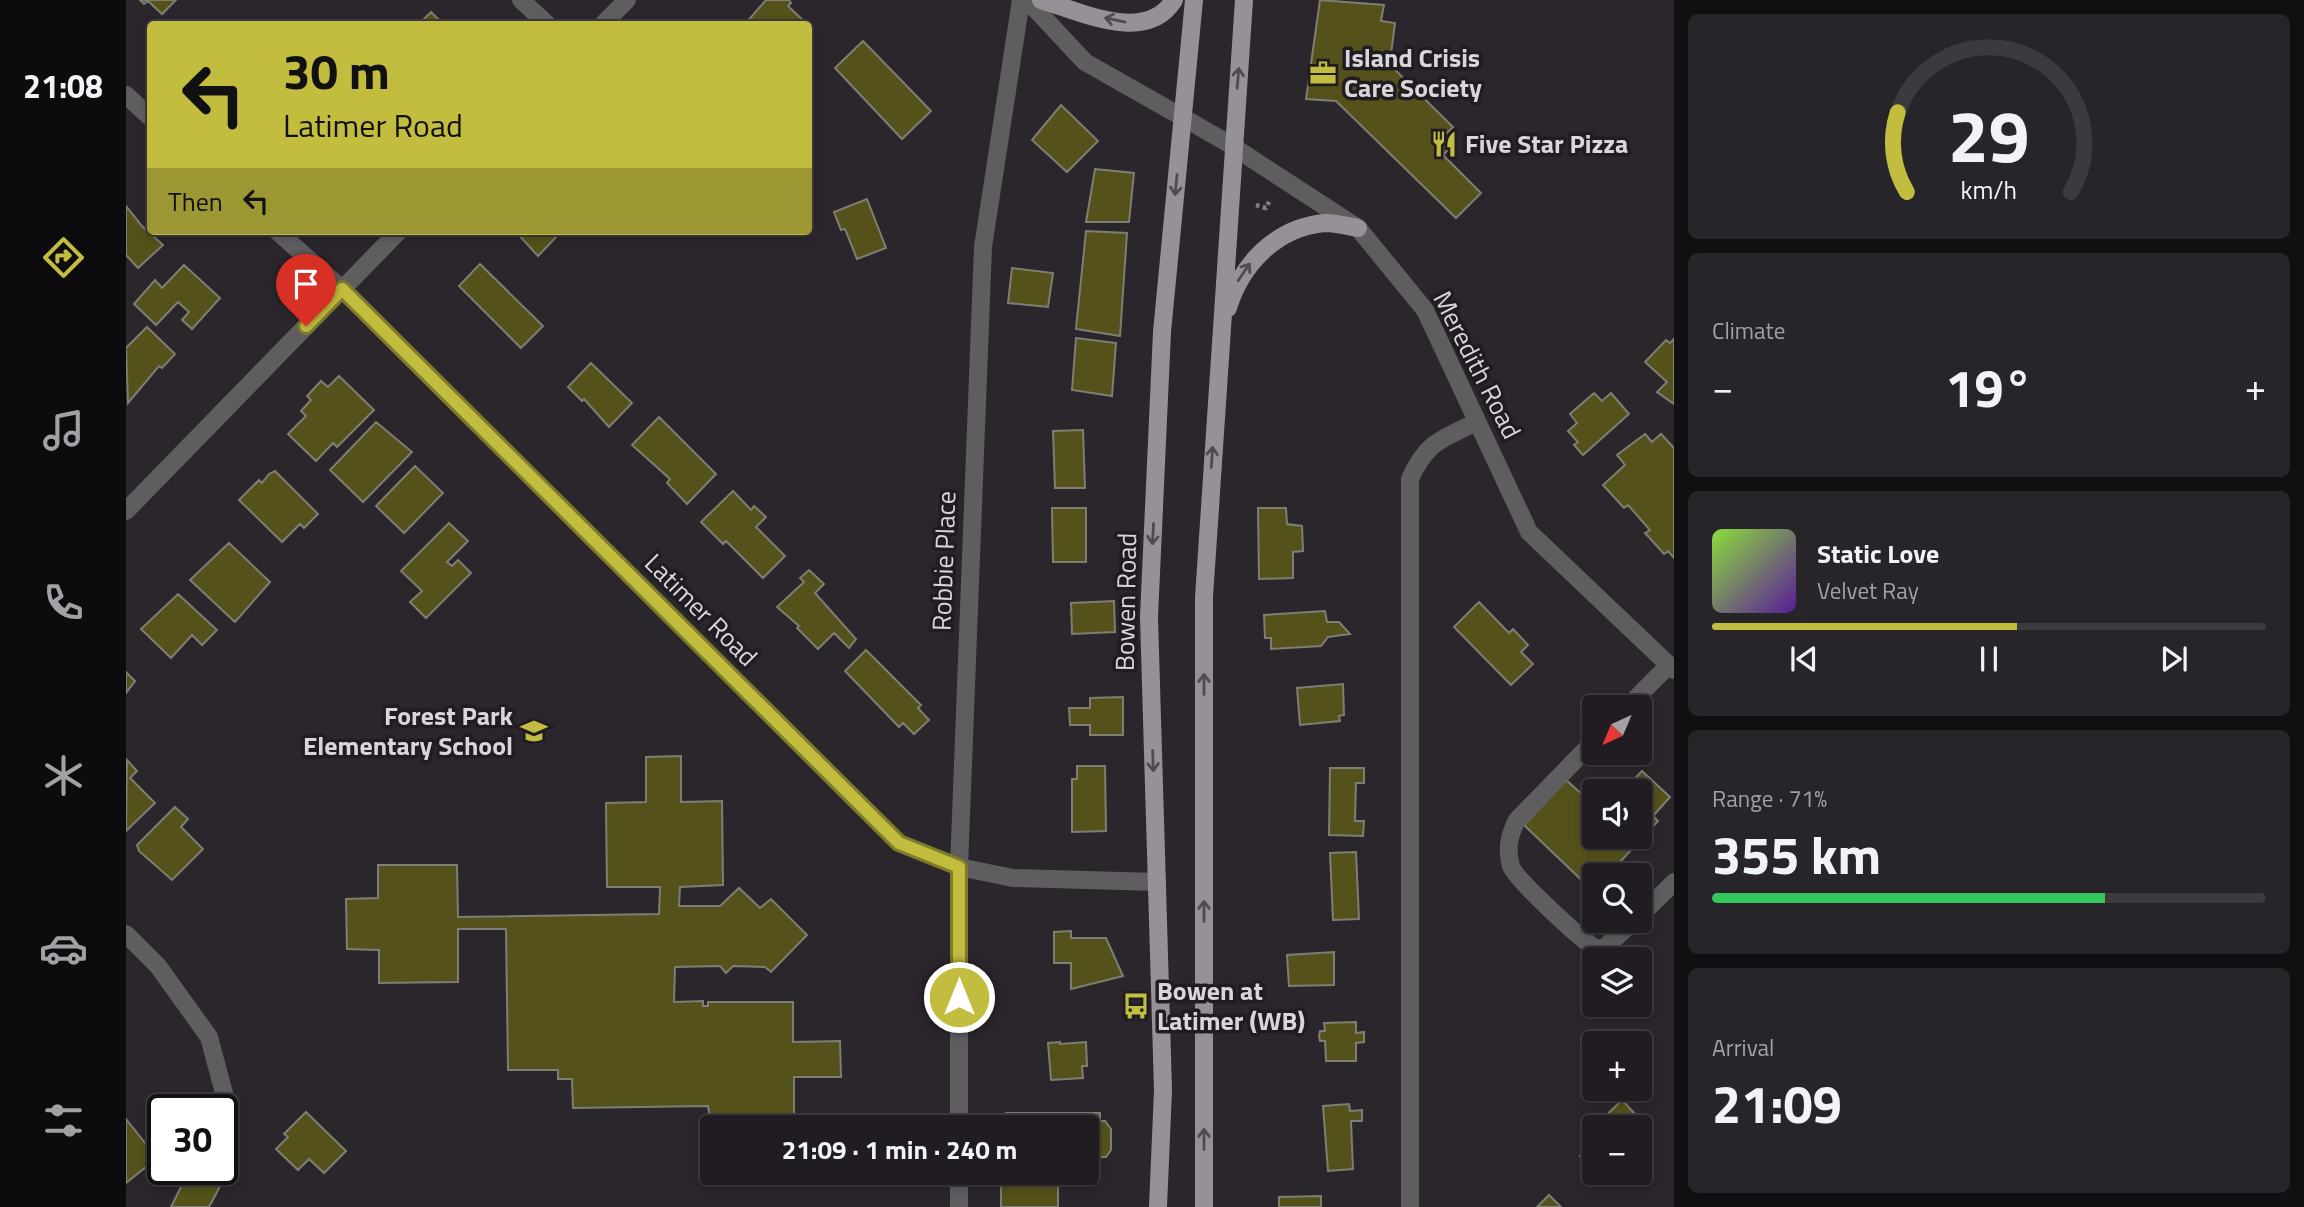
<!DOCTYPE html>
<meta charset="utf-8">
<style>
body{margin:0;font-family:"Titillium Web",sans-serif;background:#28252a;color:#f1f3f6;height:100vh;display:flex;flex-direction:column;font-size:26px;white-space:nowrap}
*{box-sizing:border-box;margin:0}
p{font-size:23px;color:#a2a1a5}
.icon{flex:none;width:38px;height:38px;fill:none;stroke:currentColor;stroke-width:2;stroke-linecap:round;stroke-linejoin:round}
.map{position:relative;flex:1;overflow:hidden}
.panel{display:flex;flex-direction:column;gap:14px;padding:14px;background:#120f12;width:630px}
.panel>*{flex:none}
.banner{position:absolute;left:21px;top:21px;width:665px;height:214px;border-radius:7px;box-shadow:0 4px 10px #0003,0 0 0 2px #3d3a3f;background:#c2bd3f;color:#111;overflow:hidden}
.needle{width:46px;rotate:224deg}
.tools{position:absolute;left:1456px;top:695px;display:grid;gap:14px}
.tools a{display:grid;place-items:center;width:70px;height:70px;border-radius:7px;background:#201c21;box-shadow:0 4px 10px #0003,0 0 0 2px #3d3a3f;font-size:35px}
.speed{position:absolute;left:21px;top:1094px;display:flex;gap:14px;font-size:35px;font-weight:700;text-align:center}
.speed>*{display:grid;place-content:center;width:91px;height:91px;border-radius:50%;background:#201c21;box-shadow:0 4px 10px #0003,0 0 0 2px #3d3a3f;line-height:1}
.speed .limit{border:4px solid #111;border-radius:10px;background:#fff;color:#111}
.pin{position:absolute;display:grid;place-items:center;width:60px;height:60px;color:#fff;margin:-72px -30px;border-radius:50% 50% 50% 0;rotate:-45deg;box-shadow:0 0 7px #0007}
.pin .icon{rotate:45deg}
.me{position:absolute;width:77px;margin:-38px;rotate:0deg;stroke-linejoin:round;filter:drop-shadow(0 0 5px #0008)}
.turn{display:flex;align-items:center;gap:24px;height:147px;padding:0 21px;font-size:32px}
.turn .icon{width:91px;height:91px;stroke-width:2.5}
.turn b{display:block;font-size:49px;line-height:60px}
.then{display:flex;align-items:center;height:66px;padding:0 21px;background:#0003;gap:14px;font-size:26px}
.big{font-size:52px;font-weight:700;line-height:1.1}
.panel .widget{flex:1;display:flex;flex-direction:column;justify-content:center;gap:10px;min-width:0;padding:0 24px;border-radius:10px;background:#28252a}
.panel .dial{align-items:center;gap:0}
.dial svg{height:182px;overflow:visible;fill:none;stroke:#3d3a3f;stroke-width:7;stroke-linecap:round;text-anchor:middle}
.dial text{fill:#f1f3f6;stroke:none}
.song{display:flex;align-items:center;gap:21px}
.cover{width:84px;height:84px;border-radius:10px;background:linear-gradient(135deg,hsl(90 70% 55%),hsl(270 70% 35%))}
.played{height:7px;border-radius:4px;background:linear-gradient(90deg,#c2bd3f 55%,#3d3a3f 55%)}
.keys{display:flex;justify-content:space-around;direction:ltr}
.heat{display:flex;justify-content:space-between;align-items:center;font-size:38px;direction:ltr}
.charge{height:10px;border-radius:5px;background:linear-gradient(90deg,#34c759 71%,#3d3a3f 0)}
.trip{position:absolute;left:574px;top:1115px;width:399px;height:70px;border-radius:7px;background:#201c21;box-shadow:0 4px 10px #0003,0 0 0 2px #3d3a3f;font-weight:700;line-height:70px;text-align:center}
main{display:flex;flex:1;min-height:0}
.tab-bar{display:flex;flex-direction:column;width:126px;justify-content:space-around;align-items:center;background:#0d0b0d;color:#a2a1a5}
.tab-bar .icon{width:49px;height:49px}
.tab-bar .active{color:#c2bd3f}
.tab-bar b{font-size:32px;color:#f1f3f6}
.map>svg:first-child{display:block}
.building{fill:#54521a;stroke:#7d7e74;stroke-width:2}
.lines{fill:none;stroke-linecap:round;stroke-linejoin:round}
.path{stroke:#837f84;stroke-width:4.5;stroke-dasharray:3.5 3.5;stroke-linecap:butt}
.minor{stroke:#5f5d60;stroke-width:18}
.major{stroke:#969198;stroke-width:18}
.oneway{stroke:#504b51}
.route-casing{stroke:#7e7b29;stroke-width:18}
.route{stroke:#c2bd3f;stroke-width:12}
.labels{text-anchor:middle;stroke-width:7;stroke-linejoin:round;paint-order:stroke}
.poi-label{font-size:26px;font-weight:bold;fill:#d9d6da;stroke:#211c22;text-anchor:start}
.street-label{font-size:26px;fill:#d9d6da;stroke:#211c22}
</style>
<main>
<nav class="tab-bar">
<b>21:08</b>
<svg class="icon active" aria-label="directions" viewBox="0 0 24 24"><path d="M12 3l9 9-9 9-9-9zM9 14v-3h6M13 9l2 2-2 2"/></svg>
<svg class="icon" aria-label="music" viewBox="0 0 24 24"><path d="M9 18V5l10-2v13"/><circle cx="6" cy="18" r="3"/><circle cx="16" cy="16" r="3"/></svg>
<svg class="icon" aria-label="phone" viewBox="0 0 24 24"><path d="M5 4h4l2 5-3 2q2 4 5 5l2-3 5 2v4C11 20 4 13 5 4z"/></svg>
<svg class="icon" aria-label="climate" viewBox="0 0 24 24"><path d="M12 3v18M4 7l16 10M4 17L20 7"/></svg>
<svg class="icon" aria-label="car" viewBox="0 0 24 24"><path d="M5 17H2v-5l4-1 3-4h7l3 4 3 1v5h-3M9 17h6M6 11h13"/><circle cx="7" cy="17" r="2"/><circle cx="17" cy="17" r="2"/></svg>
<svg class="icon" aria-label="filters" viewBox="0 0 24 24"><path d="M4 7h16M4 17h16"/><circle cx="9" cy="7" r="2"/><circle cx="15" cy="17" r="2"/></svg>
</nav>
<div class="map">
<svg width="1548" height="1207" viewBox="0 0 1548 1207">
<rect width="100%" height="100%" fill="#2b262c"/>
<!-- building -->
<path class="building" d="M14 0H50L36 14 22 1 18 4Z
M640 0H663L665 3 662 6 681 24H619Z
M1194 0 1258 5 1255 21 1269 23 1265 54H1258L1257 58 1327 127 1318 136 1327 145 1317 155 1355 193 1330 218 1210 101 1180 99Z
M305 12 317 24H293Z
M737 41 805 111 776 139 709 68Z
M935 105 972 141 941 172 906 140Z
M969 169 1008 173 1003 222H960Z
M741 199 760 248 731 259 719 229 715 230 708 212Z
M0 206 16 226 37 245 12 268 0 255Z
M389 231H436L412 256Z
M960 231 1001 233 994 336 950 329Z
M354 264 417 326 395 348 333 286Z
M58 265 94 298 66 329 56 320 63 312 52 302 30 325 8 304 29 280 36 288Z
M886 268 927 273 922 307 882 303Z
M21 327 49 354 36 368 33 366 2 403 0 348Z
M950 338 990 343 986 396 946 390Z
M1548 339V404L1531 392 1541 382 1519 362 1540 340 1544 343Z
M465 363 506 403 483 427 458 399 456 401 442 387Z
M213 376 248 410 211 447 207 443 190 461 162 434 180 416 175 411 185 400 181 396 195 381 202 387Z
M1468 393 1476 401 1485 393 1503 414 1457 455 1448 445 1452 442 1442 431 1451 423 1444 414Z
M533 417 590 474 561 504 541 483 544 479 506 445Z
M250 422 286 452 237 502 204 470Z
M957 430 959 488H929L927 431Z
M1519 434 1526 442 1535 434 1548 448V558L1542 551 1538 554 1519 533 1524 530 1502 505 1498 508 1477 485 1499 465 1491 455Z
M289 466 317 493 278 533 250 506Z
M149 471 192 514 178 528 174 524 156 542 113 500 133 480 136 483 143 474Z
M607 491 625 510 628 506 640 517 630 527 659 556 637 578 600 541 597 544 575 522Z
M926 508H960V562H927Z
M1132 508H1160L1161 524 1176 526 1177 551 1167 552V578L1133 579Z
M323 523 342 541 321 562 326 566 332 560 345 573 300 618 284 602 296 591 275 571Z
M103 543 144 582 109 622 64 580Z
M683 570 698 584 689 593 730 639 723 648 708 633 692 649 671 628 673 626 651 607 678 582 674 578Z
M52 594 91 630 76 645 66 635 45 658 15 629Z
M988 601 989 632 946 634 945 603Z
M1353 602 1383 633 1387 629 1402 645 1395 652 1407 664 1385 685 1328 627Z
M1199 611 1201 622H1213L1224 634 1202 637 1195 646 1145 649V638H1139L1138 615Z
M740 650 795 705 792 708 803 720 788 734 777 723 773 727 719 671Z
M0 672 9 681 0 693Z
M1217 684 1218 715 1213 716 1214 721 1174 725 1171 688Z
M997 697V735H964V725H944L943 708H964V698Z
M555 756V802L596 801 597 885 554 887 553 906H594L613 888 634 908 645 899 681 935 645 972 639 967 607 966 600 973 594 966 549 967 548 1002 577 1001V1006H582V1002H667V1042L714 1041 715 1077H668V1118L584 1119 582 1106 447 1108 446 1079H432V1070H382L380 929H332V982L253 983V950L221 949 220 899 252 898V865H331L332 917 533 914 534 887H481L480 803 520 802V757Z
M1 760 11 771 4 778 29 803 0 831Z
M951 766H979L980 831 946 832V779H951Z
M1204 768H1238V783H1230L1229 821H1238L1237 836 1203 835Z
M1516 771 1544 797 1527 816 1532 821 1482 875H1468L1467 891 1398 825 1440 780 1468 805V836H1514V791H1481L1492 780 1500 788Z
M49 807 62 819 55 827 77 849 46 880 13 851 11 845Z
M1230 852 1233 919 1207 920 1204 853Z
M945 931V938H980L997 976 945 989V963H928V932Z
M1208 952V985L1163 986 1161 955Z
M1230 1022V1033L1238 1032V1042L1230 1043V1061H1200L1199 1041H1194L1193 1036 1194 1031H1199L1198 1023Z
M934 1042V1044L960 1042 961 1066H956L957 1078 925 1080 922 1043Z
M1496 1100 1525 1131 1514 1142V1127L1469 1126Z
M1223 1104 1224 1111 1236 1110V1121H1225L1227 1169 1202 1171 1197 1106Z
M180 1112 220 1151 198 1173 183 1159 172 1170 150 1149 162 1137 158 1134Z
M880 1113H974V1121H979L985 1129V1150L980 1157H974V1165H961V1127H879Z
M0 1119 31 1158 0 1183Z
M1468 1141V1170L1454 1156Z
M50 1169H90L96 1172 99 1177 83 1207H45L57 1183 46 1177Z
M875 1172H932V1207H875Z
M1423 1195 1435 1207H1411Z
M1195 1196V1207H1153V1197Z"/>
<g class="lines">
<!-- path -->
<path class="path" d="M1130 205 1140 208 1144 200"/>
<!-- minor -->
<path class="minor" d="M395 0 421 24
M901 0 959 62 1100 142 1232 228 1299 310 1403 532 1548 670
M477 24 501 0
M0 95 24 117
M151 231 216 289 773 843 833 867 887 878 1031 882
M0 511 273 231
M1501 707 1543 665
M1468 741 1391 820C1383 835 1380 849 1385 866 1389 879 1452 936 1466 946L1476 950 1509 920
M1514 916 1548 882
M0 934 32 966 83 1037 98 1093
M833 1127V867L857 247 895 0
M833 1172V1207
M1284 1207V479C1300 442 1316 439 1351 422"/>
<!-- major -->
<path class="major" d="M915 0C954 11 1020 45 1048 0
M1102 308C1115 264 1151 227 1199 223 1209 223 1222 226 1232 228
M1032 1207 1037 1090 1023 617 1036 332 1068 0
M1078 1207V597L1118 0"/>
</g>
<!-- one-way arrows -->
<defs><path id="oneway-shaft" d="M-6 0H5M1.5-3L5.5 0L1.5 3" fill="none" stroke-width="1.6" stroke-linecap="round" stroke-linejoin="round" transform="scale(1.75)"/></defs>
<g class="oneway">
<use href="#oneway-shaft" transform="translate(989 20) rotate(-168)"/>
<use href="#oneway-shaft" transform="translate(1112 78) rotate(-85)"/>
<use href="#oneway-shaft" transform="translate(1050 185) rotate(96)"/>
<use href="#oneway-shaft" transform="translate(1118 272) rotate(-56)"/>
<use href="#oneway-shaft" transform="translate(1086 457) rotate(-86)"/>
<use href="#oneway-shaft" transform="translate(1027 534) rotate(93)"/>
<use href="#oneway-shaft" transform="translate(1078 684) rotate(-90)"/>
<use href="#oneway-shaft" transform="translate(1027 761) rotate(88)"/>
<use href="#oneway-shaft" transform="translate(1078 911) rotate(-90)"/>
<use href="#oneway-shaft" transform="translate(1078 1139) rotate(-90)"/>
</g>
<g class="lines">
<!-- route casing -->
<g class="route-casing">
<path id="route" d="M180 326 216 289 773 843 833 867V997"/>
</g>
<!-- route -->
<use href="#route" class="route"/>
</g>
<!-- icons -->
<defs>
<g id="office-bare" transform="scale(2.1)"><path d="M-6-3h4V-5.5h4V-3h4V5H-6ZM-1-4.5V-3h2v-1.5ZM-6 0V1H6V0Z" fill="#c2bd3f" stroke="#211c22" stroke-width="2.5" paint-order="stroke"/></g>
<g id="restaurant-bare" transform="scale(2.1)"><path d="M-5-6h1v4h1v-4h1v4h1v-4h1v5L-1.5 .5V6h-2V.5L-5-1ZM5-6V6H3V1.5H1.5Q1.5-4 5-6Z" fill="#c2bd3f" stroke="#211c22" stroke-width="2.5" paint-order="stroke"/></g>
<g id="school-bare" transform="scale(2.1)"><path d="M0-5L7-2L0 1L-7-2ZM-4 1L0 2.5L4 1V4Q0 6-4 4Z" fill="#c2bd3f" stroke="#211c22" stroke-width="2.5" paint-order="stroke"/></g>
<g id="bus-bare" transform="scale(2.1)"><path d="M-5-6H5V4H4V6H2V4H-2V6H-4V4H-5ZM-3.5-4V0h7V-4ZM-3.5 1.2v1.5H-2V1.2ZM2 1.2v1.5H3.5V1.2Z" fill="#c2bd3f" stroke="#211c22" stroke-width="2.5" paint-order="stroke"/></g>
</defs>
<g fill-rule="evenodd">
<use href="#office-bare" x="1197" y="73"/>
<use href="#restaurant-bare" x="1318" y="144"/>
<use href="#school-bare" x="408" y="731"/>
<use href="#bus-bare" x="1010" y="1006"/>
</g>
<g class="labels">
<!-- poi labels -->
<g class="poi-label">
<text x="1218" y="67">Island Crisis<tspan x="1218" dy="30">Care Society</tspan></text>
<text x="1339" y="153">Five Star Pizza</text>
<text x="387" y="725" text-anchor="end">Forest Park<tspan x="387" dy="30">Elementary School</tspan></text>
<text x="1031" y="1000">Bowen at<tspan x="1031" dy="30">Latimer (WB)</tspan></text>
</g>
<!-- street labels -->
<g class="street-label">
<text transform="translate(1351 365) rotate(63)" y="9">Meredith Road</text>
<text transform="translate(818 561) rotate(-88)" y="9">Robbie Place</text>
<text transform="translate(1000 602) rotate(-89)" y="9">Bowen Road</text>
<text transform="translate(575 610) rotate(45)" y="9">Latimer Road</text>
</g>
</g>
</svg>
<div class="tools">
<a><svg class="needle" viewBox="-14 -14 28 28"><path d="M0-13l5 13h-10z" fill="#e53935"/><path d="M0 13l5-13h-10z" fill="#a2a1a5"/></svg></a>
<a><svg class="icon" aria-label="sound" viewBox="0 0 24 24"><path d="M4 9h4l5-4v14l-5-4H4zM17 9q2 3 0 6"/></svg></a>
<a><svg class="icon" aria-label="search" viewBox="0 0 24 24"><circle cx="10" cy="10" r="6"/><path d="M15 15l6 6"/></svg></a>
<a><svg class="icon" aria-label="layers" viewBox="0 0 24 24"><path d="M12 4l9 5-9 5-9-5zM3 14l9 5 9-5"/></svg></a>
<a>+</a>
<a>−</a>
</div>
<div class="speed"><div class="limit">30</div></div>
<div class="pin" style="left:180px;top:326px;background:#d93025"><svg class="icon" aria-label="arrive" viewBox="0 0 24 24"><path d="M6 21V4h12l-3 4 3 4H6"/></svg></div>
<svg class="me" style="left:833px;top:997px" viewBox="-20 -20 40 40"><circle r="17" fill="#c2bd3f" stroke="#fff" stroke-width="3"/><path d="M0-11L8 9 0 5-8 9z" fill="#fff"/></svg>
<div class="trip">21:09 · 1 min · 240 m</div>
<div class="banner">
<div class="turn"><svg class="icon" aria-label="left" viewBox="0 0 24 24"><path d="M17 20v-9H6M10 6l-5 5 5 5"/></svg><div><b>30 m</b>Latimer Road</div></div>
<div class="then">Then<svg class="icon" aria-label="left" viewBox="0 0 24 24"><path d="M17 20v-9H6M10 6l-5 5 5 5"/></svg></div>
</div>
</div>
<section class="panel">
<div class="widget dial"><svg viewBox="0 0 100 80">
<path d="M14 69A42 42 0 1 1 86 69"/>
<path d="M14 69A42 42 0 0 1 10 34" stroke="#c2bd3f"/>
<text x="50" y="56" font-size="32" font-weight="700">29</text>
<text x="50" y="72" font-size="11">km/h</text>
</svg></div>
<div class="widget"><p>Climate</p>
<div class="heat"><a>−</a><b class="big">19°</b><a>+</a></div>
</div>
<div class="widget">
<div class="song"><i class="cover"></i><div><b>Static Love</b><p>Velvet Ray</p></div></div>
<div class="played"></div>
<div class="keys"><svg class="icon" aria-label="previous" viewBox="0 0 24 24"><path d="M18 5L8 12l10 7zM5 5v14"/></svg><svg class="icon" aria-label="pause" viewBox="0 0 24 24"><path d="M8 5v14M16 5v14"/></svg><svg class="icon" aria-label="next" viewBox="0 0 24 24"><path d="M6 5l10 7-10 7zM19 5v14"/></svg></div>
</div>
<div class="widget"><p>Range · 71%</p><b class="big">355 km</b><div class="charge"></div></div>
<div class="widget"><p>Arrival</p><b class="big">21:09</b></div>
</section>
</main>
